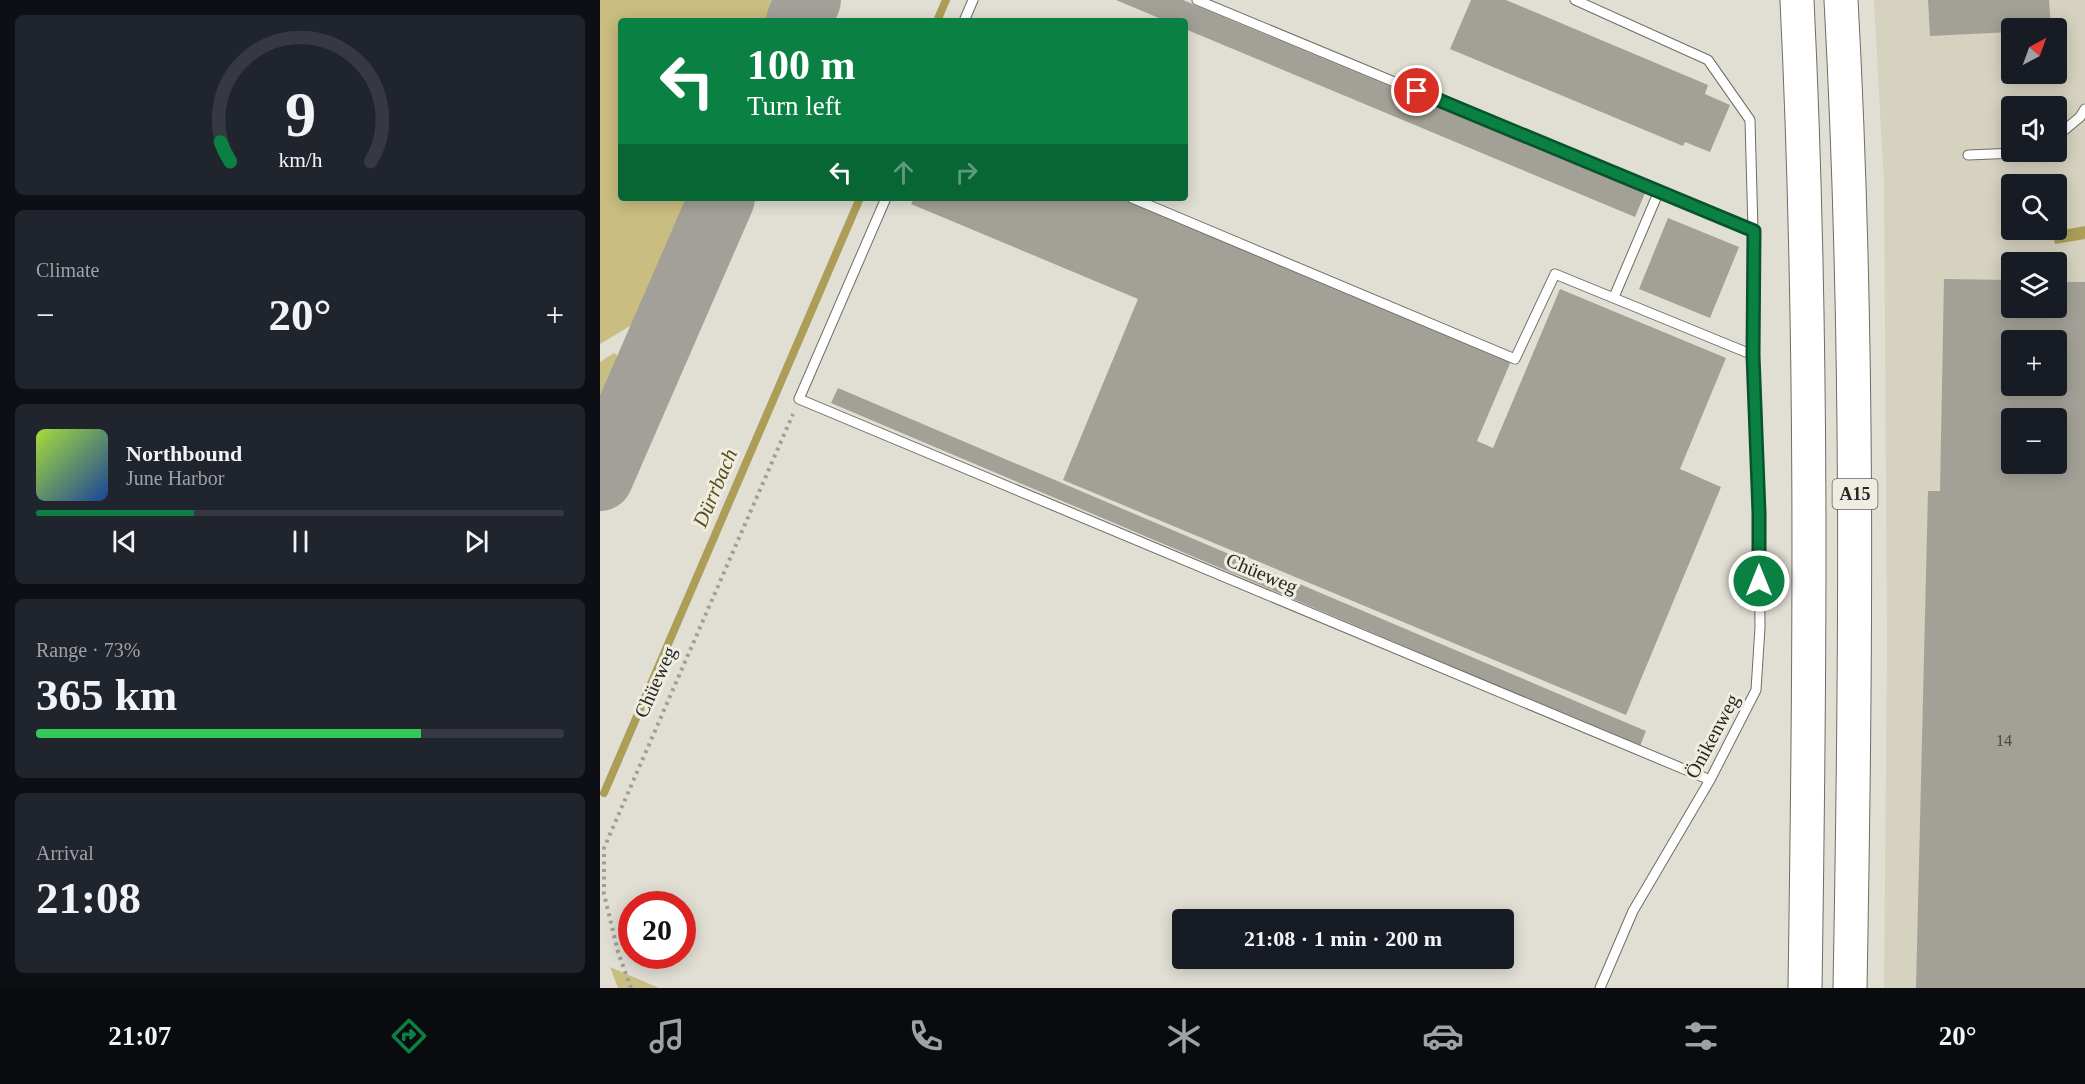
<!DOCTYPE html>
<meta charset="utf-8">
<style>
body{margin:0;font-family:"Times New Roman",serif;background:#20242c;color:#f1f3f6;height:100vh;display:flex;flex-direction:column;font-size:22px;white-space:nowrap}
*{box-sizing:border-box;margin:0}
p{font-size:20px;color:#9ea1a6}
.icon{flex:none;width:33px;height:33px;fill:none;stroke:currentColor;stroke-width:2;stroke-linecap:round;stroke-linejoin:round}
.map{position:relative;flex:1;overflow:hidden}
.details{display:flex;flex-direction:column;gap:15px;padding:15px;background:#0d0f14;width:600px}
.details>*{flex:none}
.guide{position:absolute;left:18px;top:18px;width:570px;height:183px;border-radius:6px;box-shadow:0 3px 15px #0003;background:#0b8043;color:#fff;overflow:hidden}
.needle{width:39px;rotate:41deg}
.controls{position:absolute;left:1401px;top:18px;display:grid;gap:12px}
.controls a{display:grid;place-items:center;width:66px;height:66px;border-radius:6px;background:#171b24;box-shadow:0 3px 15px #0003;font-size:30px}
.speed{position:absolute;left:18px;top:891px;display:flex;gap:12px;font-size:30px;font-weight:700;text-align:center}
.speed>*{display:grid;place-content:center;width:78px;height:78px;border-radius:50%;background:#171b24;box-shadow:0 3px 15px #0003;line-height:1}
.speed .limit{border:9px solid #d22;background:#fff;color:#111}
.pin{position:absolute;display:grid;place-items:center;width:51px;height:51px;color:#fff;margin:-26px;border:3px solid #fff;border-radius:50%;box-shadow:0 2px 6px #0007}
.me{position:absolute;width:66px;margin:-33px;rotate:0deg;stroke-linejoin:round;filter:drop-shadow(0 0 4px #0008)}
.turn{display:flex;align-items:center;gap:21px;height:126px;padding:0 30px;font-size:27px}
.turn .icon{width:78px;height:78px;stroke-width:2.5}
.turn b{display:block;font-size:42px;line-height:51px}
.lanes{display:flex;align-items:center;height:57px;padding:0 30px;background:#0003;justify-content:center;gap:30px;direction:ltr}
.lanes .off{opacity:.35}
.big{font-size:45px;font-weight:700;line-height:1.1}
.details .tile{flex:1;display:flex;flex-direction:column;justify-content:center;gap:9px;min-width:0;padding:0 21px;border-radius:9px;background:#20242c}
.details .dial{align-items:center;gap:0}
.dial svg{height:156px;overflow:visible;fill:none;stroke:#363941;stroke-width:7;stroke-linecap:round;text-anchor:middle}
.dial text{fill:#f1f3f6;stroke:none}
.song{display:flex;align-items:center;gap:18px}
.cover{width:72px;height:72px;border-radius:9px;background:linear-gradient(135deg,hsl(80 70% 55%),hsl(220 70% 35%))}
.played{height:6px;border-radius:3px;background:linear-gradient(90deg,#0b8043 30%,#363941 30%)}
.keys{display:flex;justify-content:space-around;direction:ltr}
.heat{display:flex;justify-content:space-between;align-items:center;font-size:33px;direction:ltr}
.charge{height:9px;border-radius:4px;background:linear-gradient(90deg,#34c759 73%,#363941 0)}
.trip{position:absolute;left:572px;top:909px;width:342px;height:60px;border-radius:6px;background:#171b24;box-shadow:0 3px 15px #0003;font-weight:700;line-height:60px;text-align:center}
.tab-bar{display:flex;height:96px;justify-content:space-around;align-items:center;background:#090b0e;color:#9ea1a6}
.tab-bar .icon{width:42px;height:42px}
.tab-bar .selected{color:#0b8043}
.tab-bar b{font-size:27px;color:#f1f3f6}
main{display:flex;flex:1;min-height:0}
.map>svg:first-child{display:block}
.built{fill:#d5d2c0;fill-rule:evenodd}
.green{fill:#c9bd81}
.water{fill:#ac9e57}
.lines{fill:none;stroke-linecap:round;stroke-linejoin:round}
.stream{stroke:#ac9e57;stroke-width:8}
.taxiway{stroke:#a2a098;stroke-width:66}
.building{fill:#a3a197;fill-rule:evenodd}
.service-casing{stroke:#6f6d63;stroke-width:11}
.motorway-casing{stroke:#6f6d63;stroke-width:35}
.path{stroke:#a09e96;stroke-width:4;stroke-dasharray:3 4.5;stroke-linecap:butt}
.service{stroke:#fff;stroke-width:9}
.motorway{stroke:#fff;stroke-width:33}
.route-casing{stroke:#07532c;stroke-width:15}
.route{stroke:#0b8043;stroke-width:10}
.labels{text-anchor:middle;stroke-width:6;stroke-linejoin:round;paint-order:stroke}
.number-label{font-size:16px;fill:#474640}
.shield{fill:#efede2;stroke:#64625c;stroke-width:1.5}
.shield-label{font-size:18px;font-weight:bold;fill:#282723}
.street-label{font-size:20px;fill:#282723;stroke:#efede2}
.water-label{font-size:21px;font-style:italic;fill:#594f19;stroke:#efede2}
</style>
<main>
<section class="details">
<div class="tile dial"><svg viewBox="0 0 100 80">
<path d="M14 69A42 42 0 1 1 86 69"/>
<path d="M14 69A42 42 0 0 1 9 59" stroke="#0b8043"/>
<text x="50" y="56" font-size="32" font-weight="700">9</text>
<text x="50" y="72" font-size="11">km/h</text>
</svg></div>
<div class="tile"><p>Climate</p>
<div class="heat"><a>−</a><b class="big">20°</b><a>+</a></div>
</div>
<div class="tile">
<div class="song"><i class="cover"></i><div><b>Northbound</b><p>June Harbor</p></div></div>
<div class="played"></div>
<div class="keys"><svg class="icon" aria-label="previous" viewBox="0 0 24 24"><path d="M18 5L8 12l10 7zM5 5v14"/></svg><svg class="icon" aria-label="pause" viewBox="0 0 24 24"><path d="M8 5v14M16 5v14"/></svg><svg class="icon" aria-label="next" viewBox="0 0 24 24"><path d="M6 5l10 7-10 7zM19 5v14"/></svg></div>
</div>
<div class="tile"><p>Range · 73%</p><b class="big">365 km</b><div class="charge"></div></div>
<div class="tile"><p>Arrival</p><b class="big">21:08</b></div>
</section>
<div class="map">
<svg width="1485" height="988" viewBox="0 0 1485 988">
<rect width="100%" height="100%" fill="#e1dfd4"/>
<!-- built -->
<path class="built" d="M1274 0H1485V988H1284L1287 645 1284 185ZM1412 28H1456V74H1412ZM1412 106H1456V152H1412ZM1412 184H1456V230H1412ZM1412 262H1456V308H1412ZM1412 340H1456V386H1412ZM1412 418H1456V464H1412Z"/>
<!-- green -->
<path class="green" d="M0 0H190L181 21H21V198H104L55 311 0 344Z
M14 353 29 365 0 431V362Z
M10 967 59 988H18Z"/>
<!-- water -->
<path class="water" d="M1485 226V239L1455 244 1452 232Z"/>
<g class="lines">
<!-- stream -->
<path class="stream" d="M337 21 346 0
M4 793 260 198"/>
<!-- taxiway -->
<path class="taxiway" d="M199 21 208 0
M0 478 122 198"/>
</g>
<!-- building -->
<path class="building" d="M516 0H583L1045 193 1035 217 585 29V21H566Z
M871 0H906L1108 85 1105 94 1130 105 1110 152 1085 142 1083 146 850 49Z
M1328 0H1449L1451 28H1412V32L1330 36Z
M314 198H522L911 361 877 441 893 448 960 289 1126 358 1080 469 1121 487 1026 715 463 480 538 299 311 204Z
M1068 218 1139 247 1110 318 1039 289Z
M1344 279 1412 280V308H1456V282H1485V988H1316L1328 491H1340ZM1412 340H1456V386H1412ZM1412 418H1456V464H1412Z
M238 388 1046 731 1040 746 231 403Z"/>
<g class="lines">
<!-- service casing -->
<g class="service-casing">
<path id="service" d="M597 0 1153 231
M975 0 1108 60 1150 120 1153 231V355L1159 513 1160 627 1156 690 1110 780 1033 911 1000 988
M364 21 373 0
M1456 137 1480 117 1485 109
M1368 155 1439 152
M286 198 199 399 1110 780
M532 198 915 359 955 274 1153 355
M1014 297 1059 191"/>
</g>
<!-- motorway casing -->
<g class="motorway-casing">
<path id="motorway" d="M1197 0C1213 329 1210 658 1205 988
M1241 0C1259 329 1256 659 1250 988"/>
</g>
<!-- path -->
<path class="path" d="M31 988 18 952 4 894V848L193 414"/>
<!-- service -->
<use href="#service" class="service"/>
<!-- motorway -->
<use href="#motorway" class="motorway"/>
</g>
<g class="lines">
<!-- route casing -->
<g class="route-casing">
<path id="route" d="M817 91 1154 231 1153 355 1159 513V581"/>
</g>
<!-- route -->
<use href="#route" class="route"/>
</g>
<g class="labels">
<!-- number labels -->
<g class="number-label">
<text x="1404" y="746">14</text>
</g>
<!-- shield labels -->
<rect class="shield" x="1232.5" y="479" width="45" height="30" rx="4.5"/>
<g class="shield-label">
<text x="1255" y="500">A15</text>
</g>
<!-- street labels -->
<g class="street-label">
<text transform="translate(662 573) rotate(23)" y="7">Chüeweg</text>
<text transform="translate(55 682) rotate(-66)" y="7">Chüeweg</text>
<text transform="translate(1112 736) rotate(-62)" y="7">Önikenweg</text>
</g>
<!-- water labels -->
<g class="water-label">
<text transform="translate(115 488) rotate(-67)" y="7">Dürrbach</text>
</g>
</g>
</svg>
<div class="controls">
<a><svg class="needle" viewBox="-14 -14 28 28"><path d="M0-13l5 13h-10z" fill="#e53935"/><path d="M0 13l5-13h-10z" fill="#9ea1a6"/></svg></a>
<a><svg class="icon" aria-label="sound" viewBox="0 0 24 24"><path d="M4 9h4l5-4v14l-5-4H4zM17 9q2 3 0 6"/></svg></a>
<a><svg class="icon" aria-label="search" viewBox="0 0 24 24"><circle cx="10" cy="10" r="6"/><path d="M15 15l6 6"/></svg></a>
<a><svg class="icon" aria-label="layers" viewBox="0 0 24 24"><path d="M12 4l9 5-9 5-9-5zM3 14l9 5 9-5"/></svg></a>
<a>+</a>
<a>−</a>
</div>
<div class="speed"><div class="limit">20</div></div>
<div class="pin" style="left:817px;top:91px;background:#d93025"><svg class="icon" aria-label="arrive" viewBox="0 0 24 24"><path d="M6 21V4h12l-3 4 3 4H6"/></svg></div>
<svg class="me" style="left:1159px;top:581px" viewBox="-20 -20 40 40"><circle r="17" fill="#0b8043" stroke="#fff" stroke-width="3"/><path d="M0-11L8 9 0 5-8 9z" fill="#fff"/></svg>
<div class="trip">21:08 · 1 min · 200 m</div>
<div class="guide">
<div class="turn"><svg class="icon" aria-label="left" viewBox="0 0 24 24"><path d="M17 20v-9H6M10 6l-5 5 5 5"/></svg><div><b>100 m</b>Turn left</div></div>
<div class="lanes"><svg class="icon" aria-label="left" viewBox="0 0 24 24"><path d="M17 20v-9H6M10 6l-5 5 5 5"/></svg><svg class="icon off" aria-label="ahead" viewBox="0 0 24 24"><path d="M12 20V5M6 11l6-6 6 6"/></svg><svg class="icon off" aria-label="right" viewBox="0 0 24 24"><path d="M7 20v-9h11M14 6l5 5-5 5"/></svg></div>
</div>
</div>
</main>
<nav class="tab-bar">
<b>21:07</b>
<svg class="icon selected" aria-label="directions" viewBox="0 0 24 24"><path d="M12 3l9 9-9 9-9-9zM9 14v-3h6M13 9l2 2-2 2"/></svg>
<svg class="icon" aria-label="music" viewBox="0 0 24 24"><path d="M9 18V5l10-2v13"/><circle cx="6" cy="18" r="3"/><circle cx="16" cy="16" r="3"/></svg>
<svg class="icon" aria-label="phone" viewBox="0 0 24 24"><path d="M5 4h4l2 5-3 2q2 4 5 5l2-3 5 2v4C11 20 4 13 5 4z"/></svg>
<svg class="icon" aria-label="climate" viewBox="0 0 24 24"><path d="M12 3v18M4 7l16 10M4 17L20 7"/></svg>
<svg class="icon" aria-label="car" viewBox="0 0 24 24"><path d="M5 17H2v-5l4-1 3-4h7l3 4 3 1v5h-3M9 17h6M6 11h13"/><circle cx="7" cy="17" r="2"/><circle cx="17" cy="17" r="2"/></svg>
<svg class="icon" aria-label="filters" viewBox="0 0 24 24"><path d="M4 7h16M4 17h16"/><circle cx="9" cy="7" r="2"/><circle cx="15" cy="17" r="2"/></svg>
<b>20°</b>
</nav>
